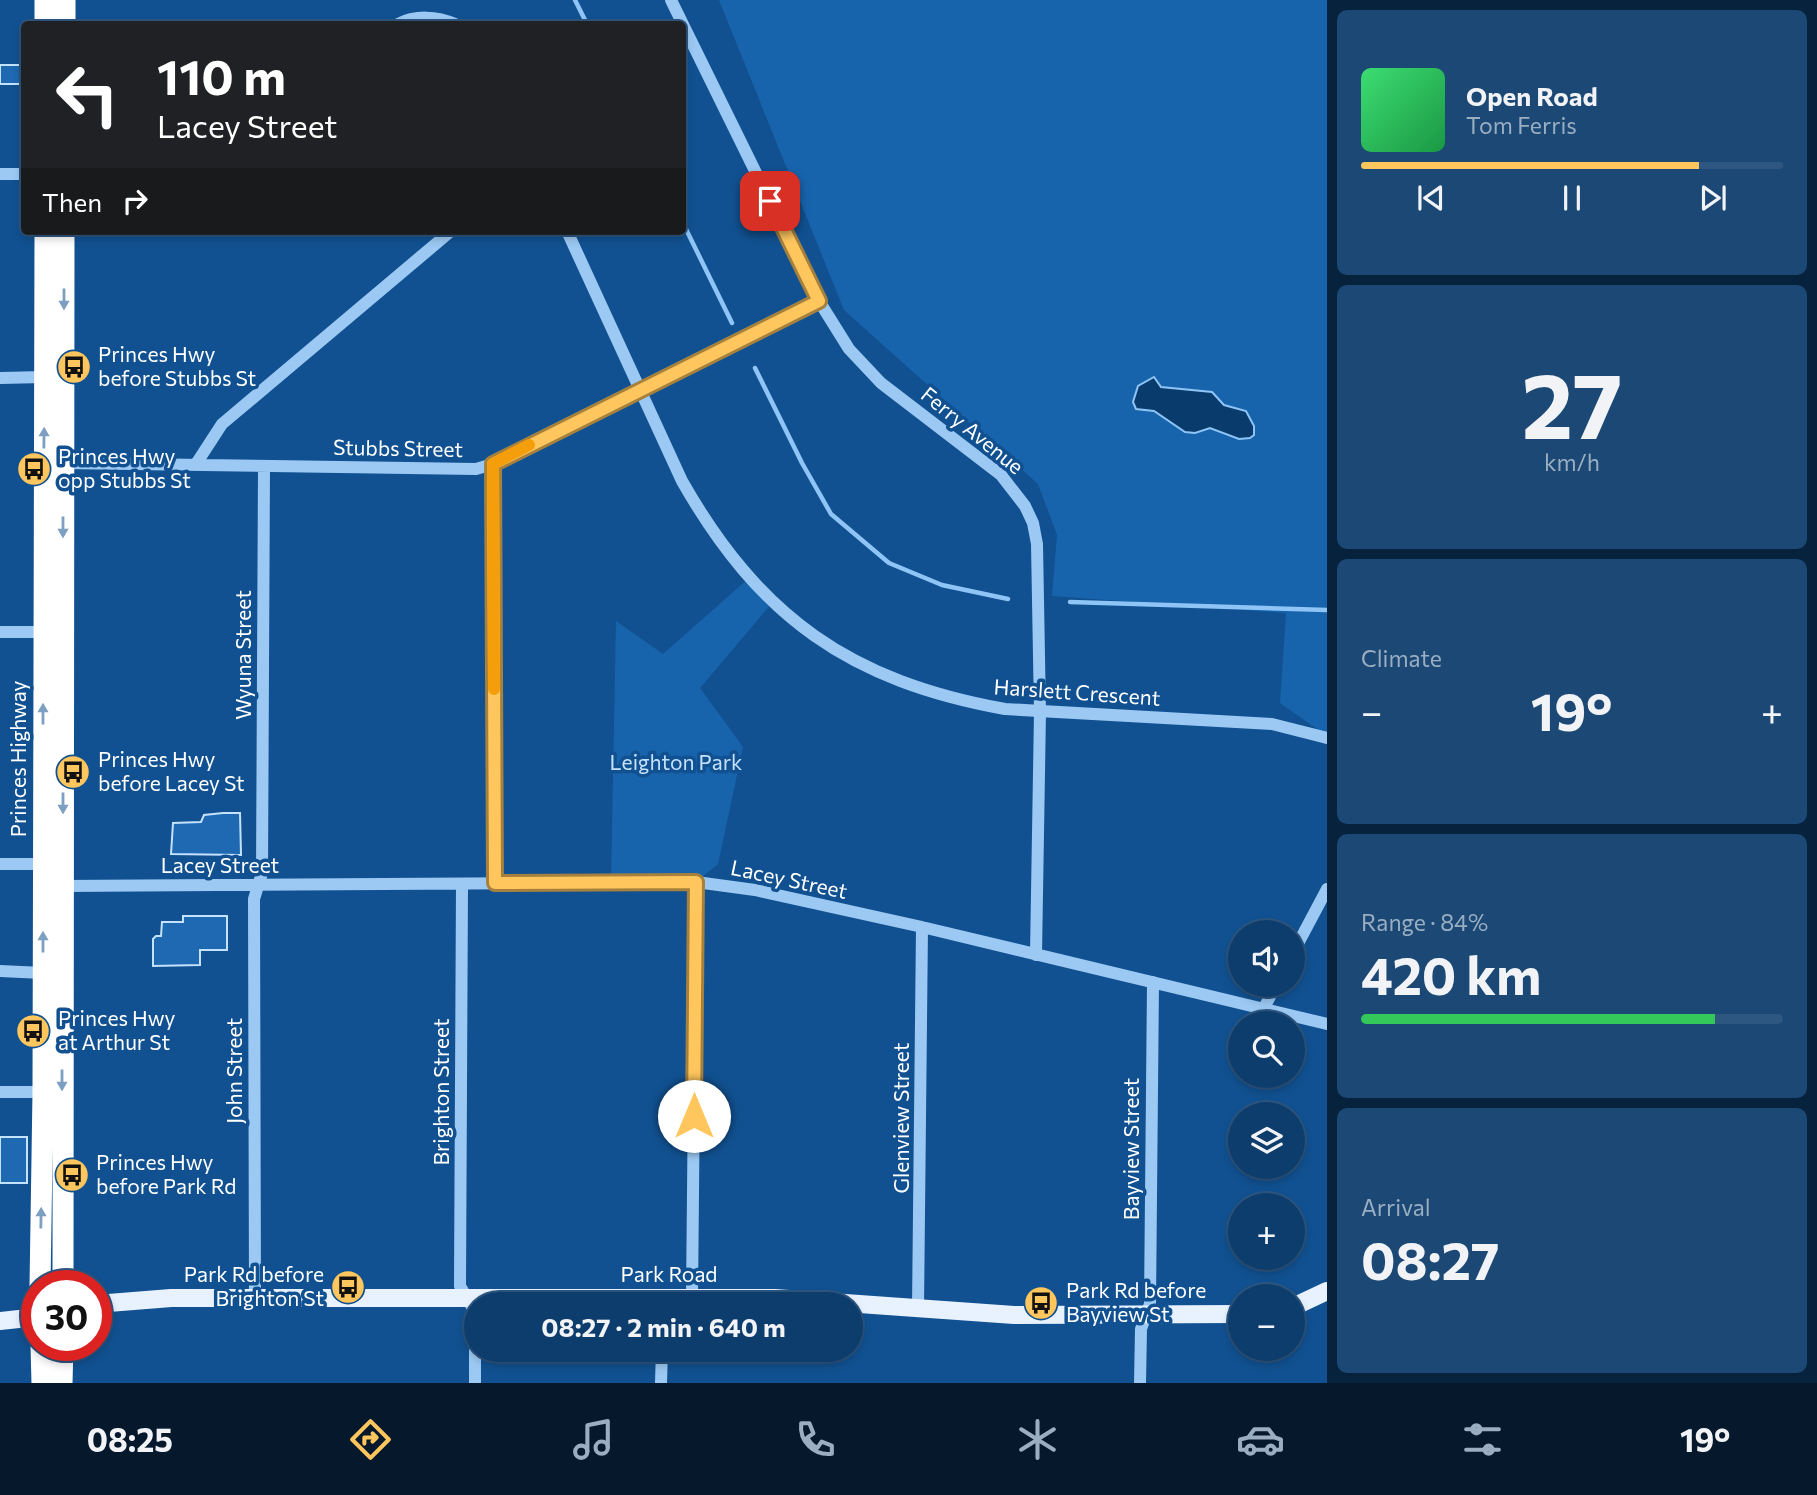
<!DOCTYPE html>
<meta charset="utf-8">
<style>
body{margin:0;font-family:Commissioner,sans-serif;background:#1b4875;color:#f1f3f6;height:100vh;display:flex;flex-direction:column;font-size:26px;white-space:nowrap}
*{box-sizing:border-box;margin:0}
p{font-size:23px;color:#9aaec2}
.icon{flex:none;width:38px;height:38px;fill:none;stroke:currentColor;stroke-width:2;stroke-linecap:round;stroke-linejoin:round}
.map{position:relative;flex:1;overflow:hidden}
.sheet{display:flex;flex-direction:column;gap:10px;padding:10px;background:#07223c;width:490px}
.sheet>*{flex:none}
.hud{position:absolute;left:21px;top:21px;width:665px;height:214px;border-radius:7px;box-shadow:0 4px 10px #0003,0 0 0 2px #2d5680;background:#202124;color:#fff;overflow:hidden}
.fabs{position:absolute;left:1228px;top:920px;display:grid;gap:14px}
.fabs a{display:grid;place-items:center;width:77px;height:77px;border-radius:50%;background:#0d3d6d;box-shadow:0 4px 10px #0003,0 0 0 2px #2d5680;font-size:35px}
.speed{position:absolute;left:21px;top:1270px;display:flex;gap:14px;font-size:35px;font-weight:700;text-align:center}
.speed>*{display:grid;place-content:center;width:91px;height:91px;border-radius:50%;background:#0d3d6d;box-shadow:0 4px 10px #0003,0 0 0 2px #2d5680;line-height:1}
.speed .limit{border:10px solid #d22;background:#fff;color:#111}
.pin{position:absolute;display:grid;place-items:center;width:60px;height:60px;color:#fff;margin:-30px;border-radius:14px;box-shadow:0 4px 10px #0006}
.me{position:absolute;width:77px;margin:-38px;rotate:0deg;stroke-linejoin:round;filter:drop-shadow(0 0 5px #0008)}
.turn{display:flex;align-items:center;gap:24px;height:147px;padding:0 21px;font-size:32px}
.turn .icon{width:91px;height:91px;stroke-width:2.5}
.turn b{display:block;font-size:49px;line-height:60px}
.then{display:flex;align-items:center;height:66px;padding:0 21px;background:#0003;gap:14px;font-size:26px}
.big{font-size:52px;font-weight:700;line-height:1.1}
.sheet .widget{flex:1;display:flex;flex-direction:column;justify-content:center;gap:10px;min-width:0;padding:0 24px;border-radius:10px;background:#1b4875}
.sheet .dial{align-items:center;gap:0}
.dial b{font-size:91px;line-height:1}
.song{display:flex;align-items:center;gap:21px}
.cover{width:84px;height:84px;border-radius:10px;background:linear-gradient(135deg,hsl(140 70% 55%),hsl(140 70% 35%))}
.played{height:7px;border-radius:4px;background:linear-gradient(90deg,#ffc65e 80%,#2d5680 80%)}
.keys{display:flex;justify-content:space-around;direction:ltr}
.heat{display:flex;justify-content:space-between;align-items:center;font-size:38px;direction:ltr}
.charge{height:10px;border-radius:5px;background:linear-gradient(90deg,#34c759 84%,#2d5680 0)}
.trip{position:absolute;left:464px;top:1292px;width:399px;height:70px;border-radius:35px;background:#0d3d6d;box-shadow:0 4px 10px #0003,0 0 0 2px #2d5680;font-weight:700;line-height:70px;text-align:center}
.tab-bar{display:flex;height:112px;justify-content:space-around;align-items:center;background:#05182c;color:#9aaec2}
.tab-bar .icon{width:49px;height:49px}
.tab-bar .selected{color:#ffc65e}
.tab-bar b{font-size:32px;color:#f1f3f6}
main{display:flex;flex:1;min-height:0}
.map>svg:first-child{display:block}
.green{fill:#1864ac}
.water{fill:#0a3b6d;stroke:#8ec5f6;stroke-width:2}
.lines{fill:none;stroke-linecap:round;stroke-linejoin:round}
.stream{stroke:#8ec5f6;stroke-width:4.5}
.building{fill:#1e69b1;stroke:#c4e2fd;stroke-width:2}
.minor{stroke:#9cc9f3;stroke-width:12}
.major{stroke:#e8f2ff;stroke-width:18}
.highway{stroke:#fff;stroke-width:21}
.oneway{fill:#7c9fc2}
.route-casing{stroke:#a6813d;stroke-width:18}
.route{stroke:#ffc65e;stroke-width:12}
.slow{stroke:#f59e0b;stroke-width:12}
.labels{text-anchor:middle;stroke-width:7;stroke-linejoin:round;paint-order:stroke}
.poi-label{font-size:21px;fill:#fff;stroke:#115191;text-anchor:start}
.street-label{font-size:21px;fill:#fff;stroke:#115191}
.park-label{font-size:21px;fill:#c4e2fd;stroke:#115191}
</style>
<main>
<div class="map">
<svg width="1327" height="1383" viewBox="0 0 1327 1383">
<rect width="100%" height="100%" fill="#115191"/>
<!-- green -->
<path class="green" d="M719 0H1327V736L1280 703 1286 613 1052 596 1057 535 1038 484 844 310Z
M749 578 772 603 700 688 743 747 718 864 696 882 611 883 616 621 663 654Z"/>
<!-- water -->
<path class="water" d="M1154 377 1161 387 1212 392 1224 405 1246 411 1254 426V435L1250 438 1239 439 1210 428 1195 433 1185 432 1154 411 1136 409 1133 402 1138 386Z"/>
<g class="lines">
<!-- stream -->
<path class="stream" d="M575 0 587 24
M682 221 732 323
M755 368 802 463 831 514 889 563 942 585 1008 599
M1070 602 1327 610"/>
</g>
<!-- building -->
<path class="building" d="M0 65H20V84H0Z
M223 813H240L241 855 171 854 173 823 201 822 204 815Z
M183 916H227V950H200V965L153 966V939L156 936H161L162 922H183Z
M0 1137H27V1183H0Z"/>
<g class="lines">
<!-- minor -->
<path class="minor" d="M671 0 819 301 849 349 881 383 1001 475 1025 506 1033 523 1037 544 1040 712 1036 955
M398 24C415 15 437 16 455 24
M0 174H24
M567 231 682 481C760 618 850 681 1005 709L1272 724 1327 738
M0 378 45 377
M63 463 476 469 493 464 819 301
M196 464 222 424 451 231
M493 464 495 883
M0 632H44
M0 864H44
M462 884 460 1286 475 1312V1383
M62 886 696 882 755 890 922 927 1327 1024
M1293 953 1327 889
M0 971 43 973
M1264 1008 1276 985
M0 1092H43
M692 1297 696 882
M255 1299 254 899 262 873 264 467
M918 1308 922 927
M661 1383 662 1349
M1140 1383 1141 1329 1150 1304 1153 982"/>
<!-- major -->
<path class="major" d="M96 1304 171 1298H775L1014 1315 1241 1314
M1293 1307 1327 1291
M0 1321 37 1317"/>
<!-- highway -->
<path class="highway" d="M45 24V0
M65 24V0
M40 1286 43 1092 45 231
M63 1286 64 231
M41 1346 42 1383
M62 1383 63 1346"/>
</g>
<!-- one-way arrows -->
<defs><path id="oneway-solid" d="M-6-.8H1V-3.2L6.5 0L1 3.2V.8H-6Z" transform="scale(1.75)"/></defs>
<g class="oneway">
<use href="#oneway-solid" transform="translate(64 299) rotate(90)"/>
<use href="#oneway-solid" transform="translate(44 438) rotate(-89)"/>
<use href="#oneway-solid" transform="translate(63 527) rotate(90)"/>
<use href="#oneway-solid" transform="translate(43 714) rotate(-90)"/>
<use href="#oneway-solid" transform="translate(63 803) rotate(90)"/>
<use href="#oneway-solid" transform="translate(43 942) rotate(-90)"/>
<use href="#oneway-solid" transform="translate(62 1080) rotate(90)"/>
<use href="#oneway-solid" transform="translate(41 1218) rotate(-89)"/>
</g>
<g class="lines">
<!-- route casing -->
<g class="route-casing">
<path id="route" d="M694 1116 696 882 495 883 493 464 819 301 770 201"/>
</g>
<!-- route -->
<use href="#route" class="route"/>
<!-- slow -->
<path class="slow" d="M494 689 493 464 529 445"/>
</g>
<!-- icons -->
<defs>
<g id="bus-disc" transform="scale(1.75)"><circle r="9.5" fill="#ffc65e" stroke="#115191"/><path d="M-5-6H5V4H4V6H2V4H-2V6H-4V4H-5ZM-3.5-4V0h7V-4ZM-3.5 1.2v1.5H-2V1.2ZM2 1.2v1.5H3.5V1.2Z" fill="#111"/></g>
</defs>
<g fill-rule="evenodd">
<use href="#bus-disc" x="74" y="367"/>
<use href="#bus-disc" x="34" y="469"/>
<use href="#bus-disc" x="73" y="772"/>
<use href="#bus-disc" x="33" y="1031"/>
<use href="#bus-disc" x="72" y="1175"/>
<use href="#bus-disc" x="348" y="1287"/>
<use href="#bus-disc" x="1041" y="1303"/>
</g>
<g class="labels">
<!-- poi labels -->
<g class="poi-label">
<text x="98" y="362">Princes Hwy<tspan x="98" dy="24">before Stubbs St</tspan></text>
<text x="58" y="464">Princes Hwy<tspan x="58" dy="24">opp Stubbs St</tspan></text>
<text x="98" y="767">Princes Hwy<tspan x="98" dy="24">before Lacey St</tspan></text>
<text x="58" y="1026">Princes Hwy<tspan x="58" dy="24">at Arthur St</tspan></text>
<text x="96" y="1170">Princes Hwy<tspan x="96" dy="24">before Park Rd</tspan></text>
<text x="324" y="1282" text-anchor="end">Park Rd before<tspan x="324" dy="24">Brighton St</tspan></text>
<text x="1066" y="1298">Park Rd before<tspan x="1066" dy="24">Bayview St</tspan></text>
</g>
<!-- street labels -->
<g class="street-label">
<text transform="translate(972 431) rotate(39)" y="7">Ferry Avenue</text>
<text transform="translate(398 449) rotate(1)" y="7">Stubbs Street</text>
<text transform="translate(244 655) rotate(-90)" y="7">Wyuna Street</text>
<text transform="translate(1077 693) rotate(4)" y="7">Harslett Crescent</text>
<text transform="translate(19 759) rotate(-90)" y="7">Princes Highway</text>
<text x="220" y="873">Lacey Street</text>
<text transform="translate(789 880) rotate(12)" y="7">Lacey Street</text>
<text transform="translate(235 1071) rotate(-90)" y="7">John Street</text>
<text transform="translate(442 1092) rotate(-90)" y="7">Brighton Street</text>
<text transform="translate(902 1118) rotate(-90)" y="7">Glenview Street</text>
<text transform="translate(1132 1149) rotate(-90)" y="7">Bayview Street</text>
<text x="669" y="1282">Park Road</text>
</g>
<!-- park labels -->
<g class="park-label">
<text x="676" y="770">Leighton Park</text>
</g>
</g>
</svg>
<div class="fabs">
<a><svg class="icon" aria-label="sound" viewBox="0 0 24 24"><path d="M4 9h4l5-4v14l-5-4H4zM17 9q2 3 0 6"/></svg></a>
<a><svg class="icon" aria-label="search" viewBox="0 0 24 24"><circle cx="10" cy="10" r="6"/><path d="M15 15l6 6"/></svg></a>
<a><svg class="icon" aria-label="layers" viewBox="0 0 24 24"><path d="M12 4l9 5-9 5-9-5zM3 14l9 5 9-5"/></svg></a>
<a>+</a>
<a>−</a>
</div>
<div class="speed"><div class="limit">30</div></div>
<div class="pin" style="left:770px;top:201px;background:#d93025"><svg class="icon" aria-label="arrive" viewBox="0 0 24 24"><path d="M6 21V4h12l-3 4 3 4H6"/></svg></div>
<svg class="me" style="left:694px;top:1116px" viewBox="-20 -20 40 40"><circle r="19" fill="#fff"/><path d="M0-13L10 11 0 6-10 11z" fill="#ffc65e"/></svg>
<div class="trip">08:27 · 2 min · 640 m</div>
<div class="hud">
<div class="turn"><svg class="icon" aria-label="left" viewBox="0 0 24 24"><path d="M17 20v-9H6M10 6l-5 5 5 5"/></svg><div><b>110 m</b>Lacey Street</div></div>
<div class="then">Then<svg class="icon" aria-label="right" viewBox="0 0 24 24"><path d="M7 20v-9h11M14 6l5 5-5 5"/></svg></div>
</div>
</div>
<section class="sheet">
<div class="widget">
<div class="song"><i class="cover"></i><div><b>Open Road</b><p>Tom Ferris</p></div></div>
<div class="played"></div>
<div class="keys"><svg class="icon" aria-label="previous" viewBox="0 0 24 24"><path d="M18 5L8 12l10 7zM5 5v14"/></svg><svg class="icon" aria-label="pause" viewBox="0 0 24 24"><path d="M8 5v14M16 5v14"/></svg><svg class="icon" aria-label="next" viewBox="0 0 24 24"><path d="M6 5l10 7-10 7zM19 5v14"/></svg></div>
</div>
<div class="widget dial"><b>27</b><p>km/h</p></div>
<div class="widget"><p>Climate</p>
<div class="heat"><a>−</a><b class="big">19°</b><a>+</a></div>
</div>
<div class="widget"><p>Range · 84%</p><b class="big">420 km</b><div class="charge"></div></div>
<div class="widget"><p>Arrival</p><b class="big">08:27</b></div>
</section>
</main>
<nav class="tab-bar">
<b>08:25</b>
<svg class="icon selected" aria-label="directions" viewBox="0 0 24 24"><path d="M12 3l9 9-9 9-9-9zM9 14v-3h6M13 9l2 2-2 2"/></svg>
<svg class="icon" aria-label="music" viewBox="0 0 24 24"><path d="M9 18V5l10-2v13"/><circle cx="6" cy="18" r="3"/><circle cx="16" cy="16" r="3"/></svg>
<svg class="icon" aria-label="phone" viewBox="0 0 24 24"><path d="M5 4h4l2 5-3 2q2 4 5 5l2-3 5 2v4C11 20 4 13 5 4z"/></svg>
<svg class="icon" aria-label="climate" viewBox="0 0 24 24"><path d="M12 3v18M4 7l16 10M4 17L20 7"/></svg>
<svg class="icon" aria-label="car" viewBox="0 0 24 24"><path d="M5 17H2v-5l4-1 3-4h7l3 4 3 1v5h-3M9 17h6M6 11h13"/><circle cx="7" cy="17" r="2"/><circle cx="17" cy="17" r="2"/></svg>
<svg class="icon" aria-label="filters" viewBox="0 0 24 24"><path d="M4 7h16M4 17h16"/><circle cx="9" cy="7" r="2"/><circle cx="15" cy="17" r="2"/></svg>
<b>19°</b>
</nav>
